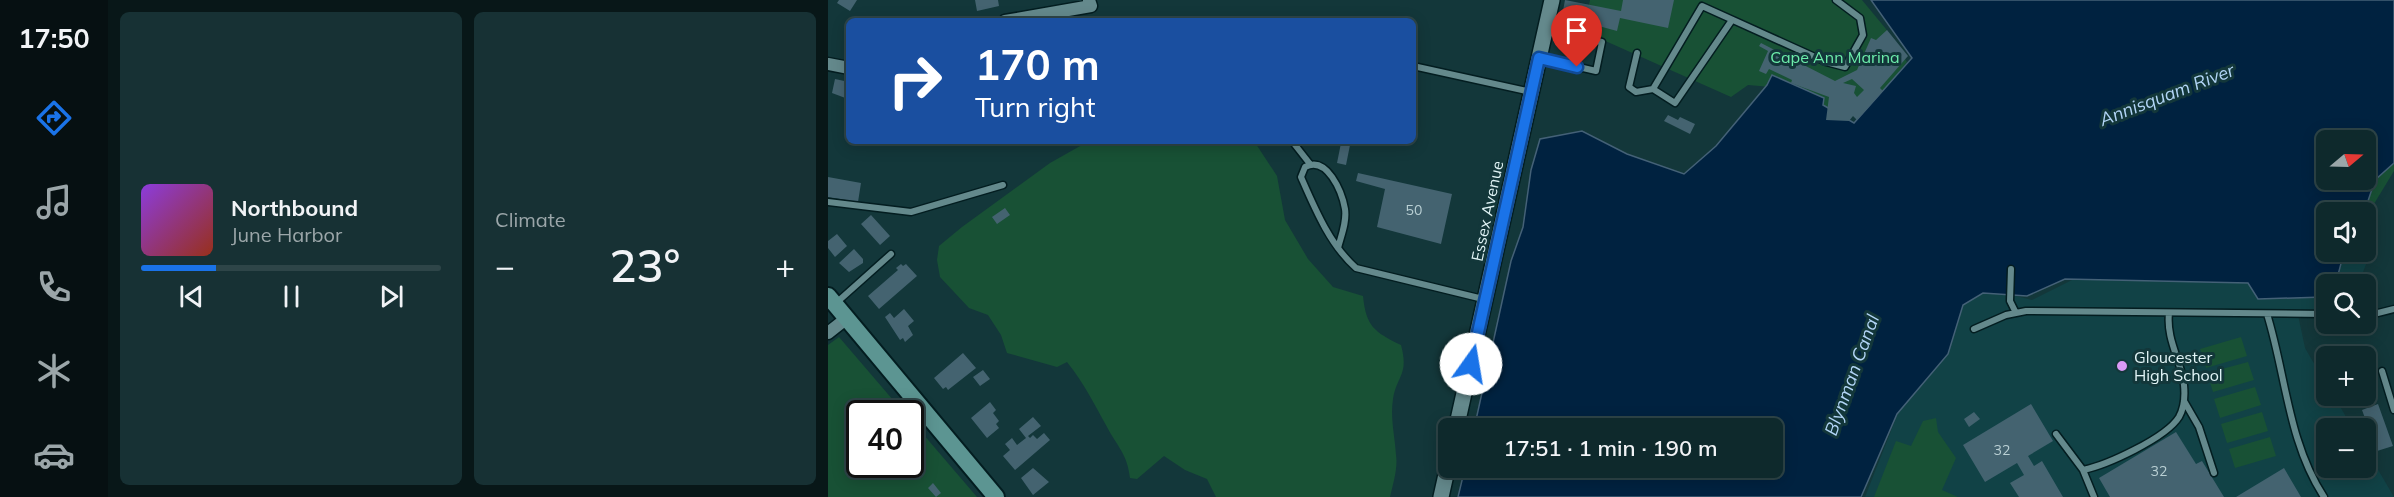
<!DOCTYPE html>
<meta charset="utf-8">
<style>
body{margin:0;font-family:Mulish,sans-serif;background:#173134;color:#f1f3f6;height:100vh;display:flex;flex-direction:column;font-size:22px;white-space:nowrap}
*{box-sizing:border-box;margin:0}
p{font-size:20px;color:#9ba6a9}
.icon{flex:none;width:33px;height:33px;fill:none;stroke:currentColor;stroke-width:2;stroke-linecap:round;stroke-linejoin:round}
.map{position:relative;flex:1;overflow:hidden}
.details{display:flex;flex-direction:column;gap:12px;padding:12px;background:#081718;width:720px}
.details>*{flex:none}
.banner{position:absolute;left:18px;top:18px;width:570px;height:126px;border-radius:9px;box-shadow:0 3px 15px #0003,0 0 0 2px #2e4548;background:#1a4fa0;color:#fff;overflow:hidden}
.needle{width:39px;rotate:71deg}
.fabs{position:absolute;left:1488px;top:130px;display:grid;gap:12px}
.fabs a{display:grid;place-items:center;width:60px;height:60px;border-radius:9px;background:#0e292c;box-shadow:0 3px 15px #0003,0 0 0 2px #2e4548;font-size:30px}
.speed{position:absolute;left:18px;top:400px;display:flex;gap:12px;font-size:30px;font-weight:700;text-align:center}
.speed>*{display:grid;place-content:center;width:78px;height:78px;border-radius:50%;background:#0e292c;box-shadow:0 3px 15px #0003,0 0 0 2px #2e4548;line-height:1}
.speed .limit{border:3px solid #111;border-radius:9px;background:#fff;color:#111}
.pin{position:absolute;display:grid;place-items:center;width:51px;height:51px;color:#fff;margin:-62px -26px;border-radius:50% 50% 50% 0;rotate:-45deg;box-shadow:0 0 6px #0007}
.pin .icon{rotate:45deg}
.me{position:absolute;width:66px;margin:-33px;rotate:13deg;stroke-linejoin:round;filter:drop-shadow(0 0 4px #0008)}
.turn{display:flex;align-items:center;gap:21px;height:126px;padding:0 30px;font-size:27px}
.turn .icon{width:78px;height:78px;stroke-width:2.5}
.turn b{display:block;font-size:42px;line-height:51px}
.big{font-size:45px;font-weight:600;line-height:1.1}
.details .widget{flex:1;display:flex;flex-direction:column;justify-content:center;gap:9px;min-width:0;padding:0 21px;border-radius:9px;background:#173134}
.song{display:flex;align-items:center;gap:18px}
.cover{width:72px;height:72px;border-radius:9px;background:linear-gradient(135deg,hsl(270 70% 55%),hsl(10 70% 35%))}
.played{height:6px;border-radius:3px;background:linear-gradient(90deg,#1a73e8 25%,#2e4548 25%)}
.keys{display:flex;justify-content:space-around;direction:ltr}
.heat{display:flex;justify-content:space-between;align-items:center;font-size:33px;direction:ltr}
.details .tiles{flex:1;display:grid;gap:12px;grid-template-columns:repeat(2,1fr)}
.trip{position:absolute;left:610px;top:418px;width:345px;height:60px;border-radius:9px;background:#0e292c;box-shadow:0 3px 15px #0003,0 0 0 2px #2e4548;font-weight:600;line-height:60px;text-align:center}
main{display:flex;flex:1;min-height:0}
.menu{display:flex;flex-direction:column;width:108px;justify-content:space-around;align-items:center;background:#061012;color:#9ba6a9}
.menu .icon{width:42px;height:42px}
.menu .active{color:#1a73e8}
.menu b{font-size:27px;color:#f1f3f6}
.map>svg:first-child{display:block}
.built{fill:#114246}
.green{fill:#185135}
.water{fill:#002240;stroke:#446177;stroke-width:1.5;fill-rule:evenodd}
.building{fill:#446370;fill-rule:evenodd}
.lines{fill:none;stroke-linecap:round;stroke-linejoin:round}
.service-casing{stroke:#031d20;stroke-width:9}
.minor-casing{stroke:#031d20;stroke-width:15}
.tertiary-casing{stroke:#031d20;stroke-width:18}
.secondary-casing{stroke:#031d20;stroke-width:20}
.service{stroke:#64898c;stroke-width:6}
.minor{stroke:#64898c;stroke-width:12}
.tertiary{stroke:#64898c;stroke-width:15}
.secondary{stroke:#5c9592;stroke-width:16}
.route-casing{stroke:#114b97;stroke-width:15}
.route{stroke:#1a73e8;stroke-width:10}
.poi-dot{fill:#da9af6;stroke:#13373a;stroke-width:2}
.labels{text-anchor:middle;stroke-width:6;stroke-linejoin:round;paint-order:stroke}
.number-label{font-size:14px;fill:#bad0d4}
.park-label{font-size:16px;fill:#6dedab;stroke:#13373a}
.street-label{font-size:16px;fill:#e1f4f6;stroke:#13373a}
.poi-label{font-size:16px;fill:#e1f4f6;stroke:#13373a;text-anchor:start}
.water-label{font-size:18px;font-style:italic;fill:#b2d5f6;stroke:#13373a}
</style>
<main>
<nav class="menu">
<b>17:50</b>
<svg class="icon active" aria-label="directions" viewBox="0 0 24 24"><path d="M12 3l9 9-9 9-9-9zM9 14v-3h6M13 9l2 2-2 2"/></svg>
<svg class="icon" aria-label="music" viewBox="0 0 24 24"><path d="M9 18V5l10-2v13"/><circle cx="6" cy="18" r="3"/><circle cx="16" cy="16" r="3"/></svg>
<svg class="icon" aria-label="phone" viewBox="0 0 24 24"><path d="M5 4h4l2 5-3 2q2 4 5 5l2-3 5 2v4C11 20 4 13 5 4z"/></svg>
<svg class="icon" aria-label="climate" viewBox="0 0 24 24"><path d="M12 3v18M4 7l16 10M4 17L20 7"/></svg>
<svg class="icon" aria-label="car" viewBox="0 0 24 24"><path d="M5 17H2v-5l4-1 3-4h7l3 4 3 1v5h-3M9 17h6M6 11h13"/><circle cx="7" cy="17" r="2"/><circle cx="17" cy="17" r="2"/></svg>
</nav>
<section class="details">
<div class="tiles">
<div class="widget">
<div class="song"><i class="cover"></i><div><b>Northbound</b><p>June Harbor</p></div></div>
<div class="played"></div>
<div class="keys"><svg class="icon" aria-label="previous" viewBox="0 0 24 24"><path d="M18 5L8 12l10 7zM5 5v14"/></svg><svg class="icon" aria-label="pause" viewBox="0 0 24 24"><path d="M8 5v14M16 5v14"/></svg><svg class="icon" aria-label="next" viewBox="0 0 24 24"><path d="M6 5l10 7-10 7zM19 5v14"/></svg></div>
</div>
<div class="widget"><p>Climate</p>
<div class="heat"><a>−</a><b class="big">23°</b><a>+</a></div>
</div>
</div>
</section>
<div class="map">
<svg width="1566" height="497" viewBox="0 0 1566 497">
<rect width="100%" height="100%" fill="#13373a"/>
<!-- built -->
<path class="built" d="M1538 229 1550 233 1530 285H1498V309L1470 315 1477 348 1498 384V396H1506L1525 429H1498V468H1538V449L1566 497H1037L1072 408 1136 295 1165 290 1204 300 1250 277 1512 252H1538Z"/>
<!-- green -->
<path class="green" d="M762 0H1034L1058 29 1079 62 1040 111 999 125 956 88 920 85 903 97 755 31Z
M261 141H426L449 176 457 220 480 259 505 287 535 296C538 326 546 332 573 345 581 375 569 375 565 399 562 418 567 437 568 455 570 468 565 484 562 497H388L379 479 357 470 336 456 309 479 302 478C299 453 290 448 279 427 265 402 257 385 239 362L229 367 179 353 173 335 160 315 141 308 112 277 109 260 111 246 134 227 222 163Z
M1566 151V171L1538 217V213H1520L1538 180Z
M11 337 77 414H32V465H82L83 420 149 497H0V345Z
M1413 337 1419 356 1378 368 1372 349Z
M1420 362 1426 380 1385 392 1379 373Z
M1427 387 1433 405 1392 418 1386 399Z
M1434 412 1440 431 1399 443 1393 424Z
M1108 418 1110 432 1128 458 1114 490 1130 497H1046L1068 441 1083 446 1095 421Z
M1442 437 1448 456 1407 468 1401 449Z"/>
<!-- water -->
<path class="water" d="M1043 0H1566V163L1547 180 1539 204 1530 213H1498V252H1516L1510 275 1503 285H1498L1495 297 1430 299 1420 283 1237 279 1199 296 1155 293 1135 305 1120 354 1069 414 1033 497H630L637 468H945V429H646L683 261 695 227 703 170 712 139 754 131 799 154 856 174 888 146 939 85 944 75 996 98 995 105 1026 123 1084 58ZM1498 141H1538V180H1498Z"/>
<!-- building -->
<path class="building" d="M11 0H29L22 11 9 3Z
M147 0H170L171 6 149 11Z
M737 0 793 11 795 0H846L840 28 792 18 789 31 734 16Z
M1059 30 1080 56 1052 88 1055 91 1029 120 1025 116 1021 121 998 120 1001 97 963 83 964 80 941 69 938 74 931 71 940 51 931 46 933 43 1007 81 1029 70 1043 38 1048 40ZM1024 79 1036 90 1029 97 1026 93 1028 86 1015 83Z
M7 79 21 82 20 99 4 93Z
M840 115 850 120 852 117 867 124 862 134 836 121Z
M513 143 522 145 518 165 509 163Z
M530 173 624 194 613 244 549 227 557 189 528 181Z
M0 177 33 183 30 202 0 197Z
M177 208 182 215 169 224 164 217Z
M43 215 62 236 52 245 33 224Z
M9 234 19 246 7 257 0 248V241Z
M26 249 35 259V263L21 272 11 263Z
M73 264 75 266 78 264 89 276 51 309 40 296 70 270 68 268Z
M76 309 86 321 80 326 85 335 77 342 75 338 72 340 57 317 62 313 66 318Z
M135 353 148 368 120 390 118 387 115 389 106 378Z
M155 370 162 379 152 386 145 377Z
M162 402 168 410 165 413 171 421 168 424 171 428 159 438 143 418Z
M1203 404 1225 441 1200 456 1206 466 1214 461 1235 497H1191L1182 483 1196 475 1189 463 1157 482 1135 445Z
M1550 404 1565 446 1549 451 1534 410Z
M1146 412 1152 419 1141 427 1136 419Z
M205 417 213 426 200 436 202 438 205 435 209 439 216 433 222 440 187 470 175 456 182 450 177 444 184 438 189 445 198 438 191 429Z
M1348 432 1368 464 1374 461 1396 497H1282L1271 478Z
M205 468 221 482 205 495 193 478Z
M1456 468 1473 497H1408Z
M105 483 113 493 108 497 100 488Z"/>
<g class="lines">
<!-- service casing -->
<g class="service-casing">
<path id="service" d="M904 20 847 103 825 89 874 6 998 62 1017 67 1035 35 1032 18 1008 0
M809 53 801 87 808 92 825 89
M712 58 768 71 774 42 717 32
M585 66 703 92
M464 141 482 164
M0 202 83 212 175 185
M510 248C513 236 519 222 517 209 514 192 499 155 477 167L473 177C487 209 502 245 528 268L655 299
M1183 269 1182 301 1188 313
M7 304 63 254
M1439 314C1458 375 1460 442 1496 497
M1538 316 1566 309
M1146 329 1178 315 1198 311 1498 314
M1554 371 1566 410
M1356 401 1371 427 1386 473
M1228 434 1255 470 1266 497
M1255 470C1279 465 1338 438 1351 417 1356 408 1357 395 1356 385 1353 360 1338 340 1341 313"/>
</g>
<!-- minor casing -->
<g class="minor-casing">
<path id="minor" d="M177 21 263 6 261 0
M0 64 21 68
M0 333 19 318"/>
</g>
<!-- tertiary casing -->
<g class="tertiary-casing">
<path id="tertiary" d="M628 429 724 0
M613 497 621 461"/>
</g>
<!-- secondary casing -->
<g class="secondary-casing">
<path id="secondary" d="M0 296 168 497"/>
</g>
<!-- service -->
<use href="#service" class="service"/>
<!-- minor -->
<use href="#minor" class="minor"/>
<!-- tertiary -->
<use href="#tertiary" class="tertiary"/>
<!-- secondary -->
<use href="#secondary" class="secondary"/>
</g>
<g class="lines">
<!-- route casing -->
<g class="route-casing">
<path id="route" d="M643 364 711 58 749 67"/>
</g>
<!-- route -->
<use href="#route" class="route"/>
</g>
<!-- markers -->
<circle class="poi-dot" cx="1294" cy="366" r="6"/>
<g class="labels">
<!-- number labels -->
<g class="number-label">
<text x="586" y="215">50</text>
<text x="1174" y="455">32</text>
<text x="1331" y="476">32</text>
</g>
<!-- park labels -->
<g class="park-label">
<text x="1007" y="63">Cape Ann Marina</text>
</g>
<!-- street labels -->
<g class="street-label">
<text transform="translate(659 211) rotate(-78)" y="6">Essex Avenue</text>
</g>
<!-- poi labels -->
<g class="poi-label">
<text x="1306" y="363">Gloucester<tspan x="1306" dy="18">High School</tspan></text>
</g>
<!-- water labels -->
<g class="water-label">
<text transform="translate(1339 95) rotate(-21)" y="6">Annisquam River</text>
<text transform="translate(1024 375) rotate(-70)" y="6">Blynman Canal</text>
</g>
</g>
</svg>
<div class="fabs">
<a><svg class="needle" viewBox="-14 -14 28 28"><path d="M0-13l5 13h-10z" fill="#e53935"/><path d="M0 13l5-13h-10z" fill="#9ba6a9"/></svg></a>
<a><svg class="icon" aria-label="sound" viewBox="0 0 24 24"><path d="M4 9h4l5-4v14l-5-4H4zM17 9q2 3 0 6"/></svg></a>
<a><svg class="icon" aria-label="search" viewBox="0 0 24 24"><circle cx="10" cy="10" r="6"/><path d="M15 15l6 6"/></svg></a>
<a>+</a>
<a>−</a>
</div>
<div class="speed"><div class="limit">40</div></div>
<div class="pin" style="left:749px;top:67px;background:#d93025"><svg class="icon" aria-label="arrive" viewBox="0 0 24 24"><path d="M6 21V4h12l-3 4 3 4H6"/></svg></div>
<svg class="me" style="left:643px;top:364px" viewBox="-20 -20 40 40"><circle r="19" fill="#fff"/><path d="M0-13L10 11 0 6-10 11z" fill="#1a73e8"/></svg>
<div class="trip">17:51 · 1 min · 190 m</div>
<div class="banner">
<div class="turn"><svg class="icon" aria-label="right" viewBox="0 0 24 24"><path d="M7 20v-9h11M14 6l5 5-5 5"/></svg><div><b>170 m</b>Turn right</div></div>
</div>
</div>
</main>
